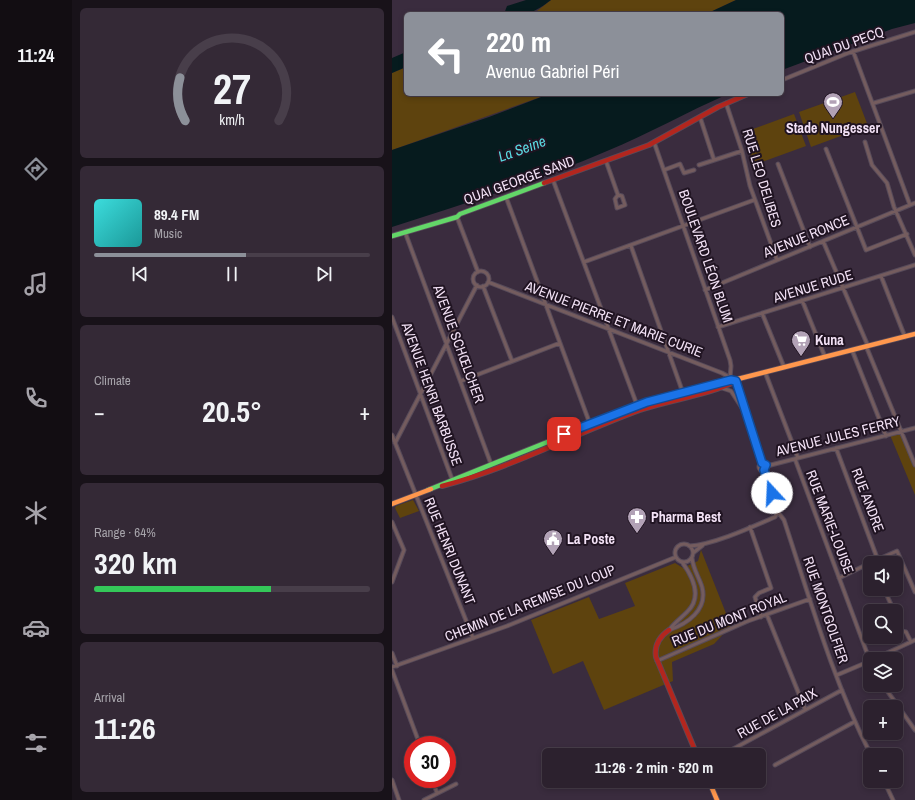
<!DOCTYPE html>
<meta charset="utf-8">
<style>
body{margin:0;font-family:"Archivo Narrow",sans-serif;background:#342936;color:#f1f3f6;height:100vh;display:flex;flex-direction:column;font-size:15px;white-space:nowrap}
*{box-sizing:border-box;margin:0}
p{font-size:13px;color:#a6a3aa}
.icon{flex:none;width:22px;height:22px;fill:none;stroke:currentColor;stroke-width:2;stroke-linecap:round;stroke-linejoin:round}
.map{position:relative;flex:1;overflow:hidden}
.drawer{display:flex;flex-direction:column;gap:8px;padding:8px;background:#181219;width:320px}
.drawer>*{flex:none}
.hud{position:absolute;left:12px;top:12px;width:380px;height:84px;border-radius:6px;box-shadow:0 2px 6px #0003,0 0 0 1px #483e4a;background:#8c9099;color:#fff;overflow:hidden}
.tools{position:absolute;left:471px;top:556px;display:grid;gap:8px}
.tools a{display:grid;place-items:center;width:40px;height:40px;border-radius:6px;background:#2c212e;box-shadow:0 2px 6px #0003,0 0 0 1px #483e4a;font-size:20px}
.speed{position:absolute;left:12px;top:736px;display:flex;gap:8px;font-size:20px;font-weight:700;text-align:center}
.speed>*{display:grid;place-content:center;width:52px;height:52px;border-radius:50%;background:#2c212e;box-shadow:0 2px 6px #0003,0 0 0 1px #483e4a;line-height:1}
.speed .limit{border:6px solid #d22;background:#fff;color:#111}
.pin{position:absolute;display:grid;place-items:center;width:34px;height:34px;color:#fff;margin:-17px;border-radius:8px;box-shadow:0 2px 6px #0006}
.me{position:absolute;width:44px;margin:-22px;rotate:340deg;stroke-linejoin:round;filter:drop-shadow(0 0 3px #0008)}
.turn{display:flex;align-items:center;gap:14px;height:84px;padding:0 16px;font-size:18px}
.turn .icon{width:52px;height:52px;stroke-width:2.5}
.turn b{display:block;font-size:28px;line-height:34px}
.big{font-size:30px;font-weight:800;line-height:1.1}
.drawer .card{flex:1;display:flex;flex-direction:column;justify-content:center;gap:6px;min-width:0;padding:0 14px;border-radius:6px;background:#342936}
.drawer .dial{align-items:center;gap:0}
.dial svg{height:104px;overflow:visible;fill:none;stroke:#483e4a;stroke-width:7;stroke-linecap:round;text-anchor:middle}
.dial text{fill:#f1f3f6;stroke:none}
.song{display:flex;align-items:center;gap:12px}
.cover{width:48px;height:48px;border-radius:6px;background:linear-gradient(135deg,hsl(180 70% 55%),hsl(180 70% 35%))}
.played{height:4px;border-radius:2px;background:linear-gradient(90deg,#8c9099 55%,#483e4a 55%)}
.keys{display:flex;justify-content:space-around;direction:ltr}
.heat{display:flex;justify-content:space-between;align-items:center;font-size:22px;direction:ltr}
.charge{height:6px;border-radius:3px;background:linear-gradient(90deg,#34c759 64%,#483e4a 0)}
.trip{position:absolute;left:150px;top:748px;width:224px;height:40px;border-radius:6px;background:#2c212e;box-shadow:0 2px 6px #0003,0 0 0 1px #483e4a;font-weight:800;line-height:40px;text-align:center}
main{display:flex;flex:1;min-height:0}
.tab-bar{display:flex;flex-direction:column;width:72px;justify-content:space-around;align-items:center;background:#120d12;color:#a6a3aa}
.tab-bar .icon{width:28px;height:28px}
.tab-bar .selected{color:#8c9099}
.tab-bar b{font-size:18px;color:#f1f3f6}
.map>svg:first-child{display:block}
.green{fill:#5e430e}
.water{fill:#061b1e}
.lines{fill:none;stroke-linecap:round;stroke-linejoin:round}
.street-casing{stroke:#574b5a;stroke-width:5}
.fast-casing{stroke:#574b5a;stroke-width:6}
.slow-casing{stroke:#574b5a;stroke-width:6}
.jam-casing{stroke:#574b5a;stroke-width:6}
.street{stroke:#745c5e;stroke-width:3}
.fast{stroke:#63d668;stroke-width:4.5}
.slow{stroke:#ff974d;stroke-width:4.5}
.jam{stroke:#b3261e;stroke-width:4.5}
.route-casing{stroke:#114b97;stroke-width:10}
.route{stroke:#1a73e8;stroke-width:7}
.labels{text-anchor:middle;stroke-width:4;stroke-linejoin:round;paint-order:stroke}
.street-label{font-size:14px;fill:#f3e2f6;stroke:#201422}
.poi-label{font-size:14px;font-weight:bold;fill:#f3e2f6;stroke:#201422;text-anchor:start}
.water-label{font-size:15px;font-style:italic;fill:#5adae2;stroke:#201422}
</style>
<main>
<nav class="tab-bar">
<b>11:24</b>
<svg class="icon selected" aria-label="directions" viewBox="0 0 24 24"><path d="M12 3l9 9-9 9-9-9zM9 14v-3h6M13 9l2 2-2 2"/></svg>
<svg class="icon" aria-label="music" viewBox="0 0 24 24"><path d="M9 18V5l10-2v13"/><circle cx="6" cy="18" r="3"/><circle cx="16" cy="16" r="3"/></svg>
<svg class="icon" aria-label="phone" viewBox="0 0 24 24"><path d="M5 4h4l2 5-3 2q2 4 5 5l2-3 5 2v4C11 20 4 13 5 4z"/></svg>
<svg class="icon" aria-label="climate" viewBox="0 0 24 24"><path d="M12 3v18M4 7l16 10M4 17L20 7"/></svg>
<svg class="icon" aria-label="car" viewBox="0 0 24 24"><path d="M5 17H2v-5l4-1 3-4h7l3 4 3 1v5h-3M9 17h6M6 11h13"/><circle cx="7" cy="17" r="2"/><circle cx="17" cy="17" r="2"/></svg>
<svg class="icon" aria-label="filters" viewBox="0 0 24 24"><path d="M4 7h16M4 17h16"/><circle cx="9" cy="7" r="2"/><circle cx="15" cy="17" r="2"/></svg>
</nav>
<section class="drawer">
<div class="card dial"><svg viewBox="0 0 100 80">
<path d="M14 69A42 42 0 1 1 86 69"/>
<path d="M14 69A42 42 0 0 1 10 36" stroke="#8c9099"/>
<text x="50" y="56" font-size="32" font-weight="700">27</text>
<text x="50" y="72" font-size="11">km/h</text>
</svg></div>
<div class="card">
<div class="song"><i class="cover"></i><div><b>89.4 FM</b><p>Music</p></div></div>
<div class="played"></div>
<div class="keys"><svg class="icon" aria-label="previous" viewBox="0 0 24 24"><path d="M18 5L8 12l10 7zM5 5v14"/></svg><svg class="icon" aria-label="pause" viewBox="0 0 24 24"><path d="M8 5v14M16 5v14"/></svg><svg class="icon" aria-label="next" viewBox="0 0 24 24"><path d="M6 5l10 7-10 7zM19 5v14"/></svg></div>
</div>
<div class="card"><p>Climate</p>
<div class="heat"><a>−</a><b class="big">20.5°</b><a>+</a></div>
</div>
<div class="card"><p>Range · 64%</p><b class="big">320 km</b><div class="charge"></div></div>
<div class="card"><p>Arrival</p><b class="big">11:26</b></div>
</section>
<div class="map">
<svg width="523" height="800" viewBox="0 0 523 800">
<rect width="100%" height="100%" fill="#3a2c3e"/>
<!-- green -->
<path class="green" d="M159 0H344L314 14H137L145 11Z
M14 67V94H157L0 150V73Z
M463 92 476 126 419 147 407 112Z
M402 114 414 146 362 165 350 133Z
M509 432 523 465V495L498 435Z
M21 500 27 511 8 518 3 508 4 506Z
M309 550 339 626 322 644 280 662 281 681 212 710 191 661 161 674 139 620 197 597 207 619 243 606 233 583 283 563 291 568 306 561Z"/>
<!-- water -->
<path class="water" d="M134 0H159C139 15 136 14 112 14L115 6Z
M344 0H523V23L500 29 390 70V14H314Z
M14 52V67L0 73V58Z
M157 94H336C295 112 256 134 215 151 145 181 72 204 0 227V150L97 117Z"/>
<g class="lines">
<!-- street casing -->
<g class="street-casing">
<path id="street" d="M461 51 518 205
M390 80 456 53 523 32
M334 103 350 151 358 186 385 260
M482 103 523 91
M308 117 322 160
M262 142 338 360 339 366 338 378
M473 142 480 165 495 183 502 207 523 255
M434 149 474 250 515 234
M214 161 226 195
M386 164 418 247
M307 165 350 151
M272 170 288 164 292 173 302 170
M161 180 245 405
M226 195 230 196 233 205 225 208 223 199Z
M114 197 198 424
M65 217 86 272
M13 232 99 464
M431 241 476 346
M239 246 291 393
M192 262 362 200
M81 279a8 8 0 1 1 16 0a8 8 0 1 1-16 0Z
M489 276 513 337
M96 282 330 373 344 381 354 414 339 391 330 388
M91 286 120 361
M313 290 523 203
M410 300 433 357
M370 313 392 367
M0 317 60 479
M326 327 523 265
M474 346 523 465
M460 350 494 436
M373 372 406 458
M69 381 168 343
M354 414 370 463
M0 435 81 638
M3 443 85 285
M444 448 487 563
M403 459 478 661
M367 467a4 4 0 1 1 8 0a4 4 0 1 1-8 0Z
M375 466 523 428
M372 470 386 512 392 520C418 599 441 681 479 755
M0 522 12 550 0 582
M358 527 379 588 367 593 363 597 369 617
M283 553a9 9 0 1 1 18 0a9 9 0 1 1-18 0Z
M297 546C321 545 360 527 383 517L386 512
M301 553 311 545
M478 563 505 551 523 592
M447 578 478 563
M492 589 502 611
M375 615 413 709
M504 617 510 631 514 632 519 642
M277 630C295 624 316 610 310 587 307 577 301 569 300 558
M277 630C282 623 289 618 295 612 311 597 301 577 290 562
M0 653 5 666
M482 659 523 640
M265 661 356 621 418 599
M0 667 115 626 284 557
M0 670 28 745
M445 675 478 661
M491 685 523 730
M330 755 450 690
M383 765 462 722
M40 779 45 793
M0 780 7 800
M492 781 501 800
M32 800 64 784"/>
</g>
<!-- fast casing -->
<g class="fast-casing">
<path id="fast" d="M0 236 65 217 68 214 152 183
M36 490 235 410"/>
</g>
<!-- slow casing -->
<g class="slow-casing">
<path id="slow" d="M235 410 255 402 523 334
M0 504 39 489
M317 781 325 800"/>
</g>
<!-- jam casing -->
<g class="jam-casing">
<path id="jam" d="M152 183 257 145 326 107 356 94
M50 486C119 468 182 434 248 410 280 399 314 396 344 381
M277 630C267 637 262 645 264 657L305 755"/>
</g>
<!-- street -->
<use href="#street" class="street"/>
<!-- fast -->
<use href="#fast" class="fast"/>
<!-- slow -->
<use href="#slow" class="slow"/>
<!-- jam -->
<use href="#jam" class="jam"/>
</g>
<g class="lines">
<!-- route casing -->
<g class="route-casing">
<path id="route" d="M172 434 255 402 339 380 344 381 370 463 374 465 372 470 380 493"/>
</g>
<!-- route -->
<use href="#route" class="route"/>
</g>
<!-- icons -->
<defs>
<g id="stadium-pin" transform="scale(1)"><path d="M0 17L-7.5 6A9.5 9.5 0 1 1 7.5 6Z" fill="#b2a2b6" stroke="#201422"/><path d="M0-5a6.5 5 0 1 0 0 10a6.5 5 0 1 0 0-10ZM-3.5-1.8h7v3.6h-7Z" fill="#fff"/></g>
<g id="supermarket-pin" transform="scale(1)"><path d="M0 17L-7.5 6A9.5 9.5 0 1 1 7.5 6Z" fill="#b2a2b6" stroke="#201422"/><path d="M-6-5.5h2.5l.6 2H6L4.5 2H-2.5L-4.4-4H-6ZM-1.5 3.2a1.3 1.3 0 1 0 .1 0ZM3 3.2a1.3 1.3 0 1 0 .1 0Z" fill="#fff"/></g>
<g id="pharmacy-pin" transform="scale(1)"><path d="M0 17L-7.5 6A9.5 9.5 0 1 1 7.5 6Z" fill="#b2a2b6" stroke="#201422"/><path d="M-2-6h4v4h4v4h-4v4h-4v-4h-4v-4h4Z" fill="#fff"/></g>
<g id="civic-pin" transform="scale(1)"><path d="M0 17L-7.5 6A9.5 9.5 0 1 1 7.5 6Z" fill="#b2a2b6" stroke="#201422"/><path d="M-.6-6.5H3V-4.5H.6V-3L4-1V1h2V6H-6V1h2V-1L-.6-3ZM-1.2 2.5V6h2.4V2.5Z" fill="#fff"/></g>
</defs>
<g fill-rule="evenodd">
<use href="#stadium-pin" x="441" y="102"/>
<use href="#supermarket-pin" x="409" y="340"/>
<use href="#pharmacy-pin" x="245" y="517"/>
<use href="#civic-pin" x="161" y="539"/>
</g>
<g class="labels">
<!-- street labels -->
<g class="street-label">
<text transform="translate(452 45) rotate(-20)" y="5">QUAI DU PECQ</text>
<text transform="translate(370 178) rotate(73)" y="5">RUE LEO DELIBES</text>
<text transform="translate(127 180) rotate(-20)" y="5">QUAI GEORGE SAND</text>
<text transform="translate(414 236) rotate(-22)" y="5">AVENUE RONCE</text>
<text transform="translate(314 256) rotate(71)" y="5">BOULEVARD LÉON BLUM</text>
<text transform="translate(421 286) rotate(-17)" y="5">AVENUE RUDE</text>
<text transform="translate(222 319) rotate(21)" y="5">AVENUE PIERRE ET MARIE CURIE</text>
<text transform="translate(67 344) rotate(70)" y="5">AVENUE SCHŒLCHER</text>
<text transform="translate(40 394) rotate(70)" y="5">AVENUE HENRI BARBUSSE</text>
<text transform="translate(446 436) rotate(-14)" y="5">AVENUE JULES FERRY</text>
<text transform="translate(476 500) rotate(69)" y="5">RUE ANDRE</text>
<text transform="translate(438 522) rotate(69)" y="5">RUE MARIE-LOUISE</text>
<text transform="translate(58 551) rotate(68)" y="5">RUE HENRI DUNANT</text>
<text transform="translate(138 603) rotate(-22)" y="5">CHEMIN DE LA REMISE DU LOUP</text>
<text transform="translate(434 610) rotate(71)" y="5">RUE MONTGOLFIER</text>
<text transform="translate(337 619) rotate(-22)" y="5">RUE DU MONT ROYAL</text>
<text transform="translate(385 713) rotate(-29)" y="5">RUE DE LA PAIX</text>
</g>
<!-- poi labels -->
<g class="poi-label">
<text x="441" y="133" text-anchor="middle">Stade Nungesser</text>
<text x="423" y="345">Kuna</text>
<text x="259" y="522">Pharma Best</text>
<text x="175" y="544">La Poste</text>
</g>
<!-- water labels -->
<g class="water-label">
<text transform="translate(130 149) rotate(-20)" y="5">La Seine</text>
</g>
</g>
</svg>
<div class="tools">
<a><svg class="icon" aria-label="sound" viewBox="0 0 24 24"><path d="M4 9h4l5-4v14l-5-4H4zM17 9q2 3 0 6"/></svg></a>
<a><svg class="icon" aria-label="search" viewBox="0 0 24 24"><circle cx="10" cy="10" r="6"/><path d="M15 15l6 6"/></svg></a>
<a><svg class="icon" aria-label="layers" viewBox="0 0 24 24"><path d="M12 4l9 5-9 5-9-5zM3 14l9 5 9-5"/></svg></a>
<a>+</a>
<a>−</a>
</div>
<div class="speed"><div class="limit">30</div></div>
<div class="pin" style="left:172px;top:434px;background:#d93025"><svg class="icon" aria-label="arrive" viewBox="0 0 24 24"><path d="M6 21V4h12l-3 4 3 4H6"/></svg></div>
<svg class="me" style="left:380px;top:493px" viewBox="-20 -20 40 40"><circle r="19" fill="#fff"/><path d="M0-13L10 11 0 6-10 11z" fill="#1a73e8"/></svg>
<div class="trip">11:26 · 2 min · 520 m</div>
<div class="hud">
<div class="turn"><svg class="icon" aria-label="left" viewBox="0 0 24 24"><path d="M17 20v-9H6M10 6l-5 5 5 5"/></svg><div><b>220 m</b>Avenue Gabriel Péri</div></div>
</div>
</div>
</main>
